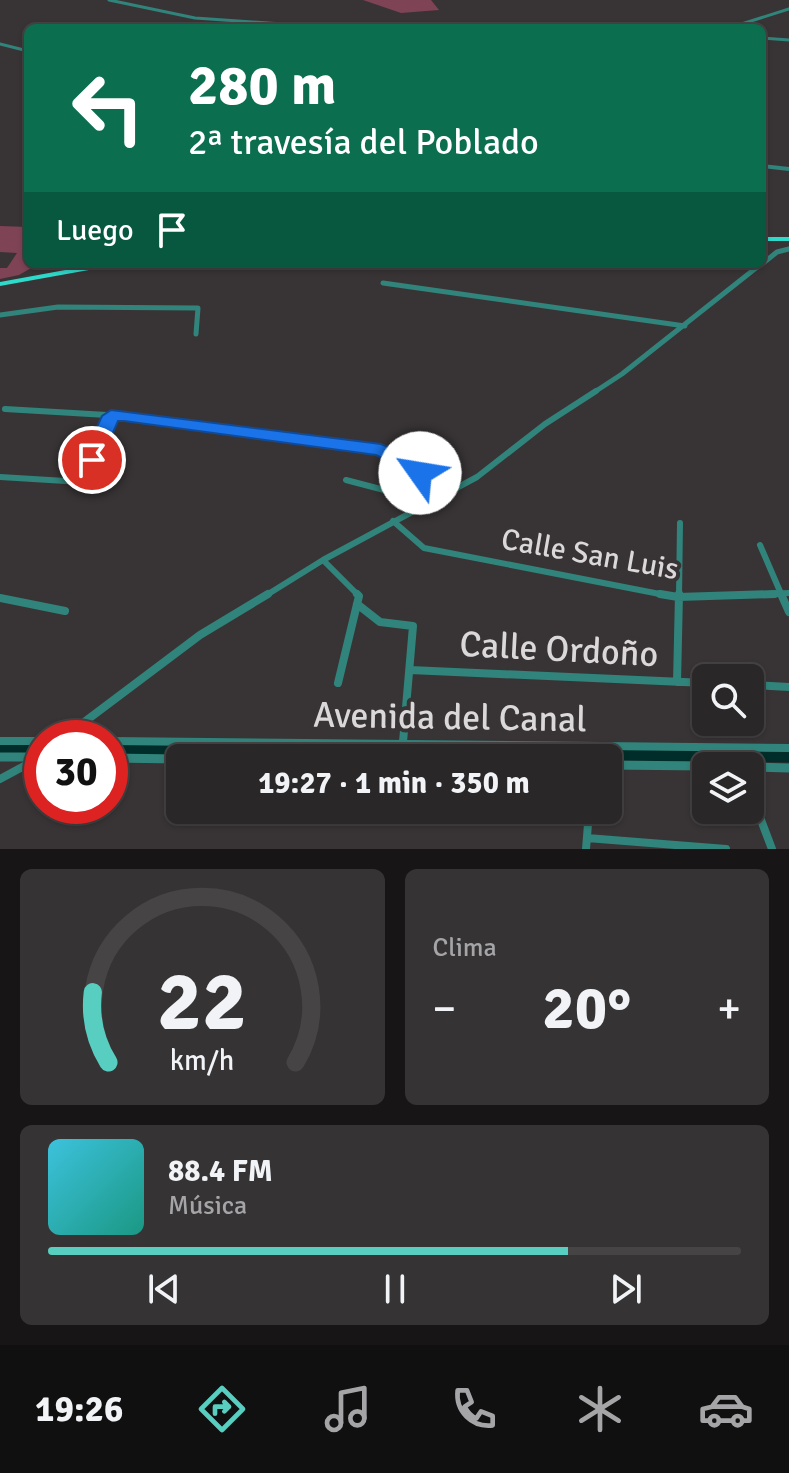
<!DOCTYPE html>
<html lang="es">
<meta charset="utf-8">
<style>
body{margin:0;font-family:Signika,sans-serif;background:#363334;color:#f1f3f6;height:100vh;display:flex;flex-direction:column;font-size:30px;white-space:nowrap}
*{box-sizing:border-box;margin:0}
p{font-size:26px;color:#a5a5a8}
.icon{flex:none;width:44px;height:44px;fill:none;stroke:currentColor;stroke-width:2;stroke-linecap:round;stroke-linejoin:round}
.map{position:relative;height:849px;overflow:hidden}
.details{display:flex;flex-direction:column;gap:20px;padding:20px;background:#171516;flex:1}
.details>*{flex:none}
.hud{position:absolute;left:24px;top:24px;width:742px;height:244px;border-radius:12px;box-shadow:0 2px 6px #0004,0 0 0 2px #464445;background:#0b6e4f;color:#fff;overflow:hidden}
.controls{position:absolute;left:692px;top:664px;display:grid;gap:16px}
.controls a{display:grid;place-items:center;width:72px;height:72px;border-radius:12px;background:#2a2728;box-shadow:0 2px 6px #0004,0 0 0 2px #464445;font-size:40px}
.speed{position:absolute;left:24px;top:720px;display:flex;gap:16px;font-size:40px;font-weight:700;text-align:center}
.speed>*{display:grid;place-content:center;width:104px;height:104px;border-radius:50%;background:#2a2728;box-shadow:0 2px 6px #0004,0 0 0 2px #464445;line-height:1}
.speed .limit{border:12px solid #d22;background:#fff;color:#111}
.pin{position:absolute;display:grid;place-items:center;width:68px;height:68px;color:#fff;margin:-34px;border:4px solid #fff;border-radius:50%;box-shadow:0 2px 8px #0007}
.me{position:absolute;width:88px;margin:-44px;rotate:302deg;stroke-linejoin:round;filter:drop-shadow(0 0 6px #0008)}
.turn{display:flex;align-items:center;gap:28px;height:168px;padding:0 32px;font-size:36px}
.turn .icon{width:104px;height:104px;stroke-width:2.5}
.turn b{display:block;font-size:56px;line-height:68px}
.then{display:flex;align-items:center;height:76px;padding:0 32px;background:#0003;gap:16px;font-size:30px}
.big{font-size:60px;font-weight:700;line-height:1.1}
.details .widget{flex:1;display:flex;flex-direction:column;justify-content:center;gap:12px;min-width:0;padding:0 28px;border-radius:12px;background:#363334}
.details .dial{align-items:center;gap:0}
.dial svg{height:208px;overflow:visible;fill:none;stroke:#464445;stroke-width:7;stroke-linecap:round;text-anchor:middle}
.dial text{fill:#f1f3f6;stroke:none}
.song{display:flex;align-items:center;gap:24px}
.cover{width:96px;height:96px;border-radius:12px;background:linear-gradient(135deg,hsl(190 70% 55%),hsl(170 70% 35%))}
.played{height:8px;border-radius:4px;background:linear-gradient(90deg,#58cec0 75%,#464445 75%)}
.keys{display:flex;justify-content:space-around;direction:ltr}
.heat{display:flex;justify-content:space-between;align-items:center;font-size:44px;direction:ltr}
.details .tiles{flex:1;display:grid;gap:20px;grid-template-columns:1fr 1fr}
.widget:last-child{grid-column:span 2}
.trip{position:absolute;left:166px;top:744px;width:456px;height:80px;border-radius:12px;background:#2a2728;box-shadow:0 2px 6px #0004,0 0 0 2px #464445;font-weight:700;line-height:80px;text-align:center}
.tabs{display:flex;height:128px;justify-content:space-around;align-items:center;background:#111010;color:#a5a5a8}
.tabs .icon{width:56px;height:56px}
.tabs .selected{color:#58cec0}
.tabs b{font-size:36px;color:#f1f3f6}
.map>svg:first-child{display:block}
.green{fill:#7f4356}
.lines{fill:none;stroke-linecap:round;stroke-linejoin:round}
.canal{stroke:#002d29;stroke-width:11}
.minor-far4{stroke:#31847b;stroke-width:3}
.minor-far3{stroke:#31847b;stroke-width:4}
.minor-far2{stroke:#31847b;stroke-width:5}
.minor-far1{stroke:#31847b;stroke-width:6}
.minor{stroke:#31847b;stroke-width:8}
.tertiary{stroke:#31847b;stroke-width:9}
.trunk{fill:#2edaca;fill-rule:evenodd}
.route{fill:#1a73e8;stroke:#114b97;stroke-width:2}
.labels{text-anchor:middle;stroke-width:8;stroke-linejoin:round;paint-order:stroke}
.street-label{font-size:30px;fill:#dbd8d9;stroke:#383435}
.near-street-label{font-size:36px;fill:#dbd8d9;stroke:#383435}
</style>
<div class="map">
<svg width="789" height="849" viewBox="0 0 789 849">
<rect width="100%" height="100%" fill="#383435"/>
<!-- green -->
<path class="green" d="M363 0H431L439 10 401 13Z
M0 226 28 227V264H38L19 275 0 279V268H7L17 253 0 252Z"/>
<g class="lines">
<!-- canal -->
<path class="canal" d="M0 749H42
M110 750 789 757"/>
<!-- minor-far4 -->
<path class="minor-far4" d="M109 0 195 18 339 28
M729 28 789 9
M762 38 789 40
M0 44 28 51"/>
<!-- minor-far3 -->
<path class="minor-far3" d="M762 166 789 169"/>
<!-- minor-far2 -->
<path class="minor-far2" d="M762 264 777 252 789 249
M383 283 685 326
M0 315 58 307 198 308 196 334
M593 393 622 374 761 264"/>
<!-- minor-far1 -->
<path class="minor-far1" d="M5 409 124 416 381 450 397 458 409 470 458 487
M0 477 82 482 111 416
M346 480 430 502
M393 521 424 548 670 596
M760 545 782 596
M323 560 359 596
M265 596 323 560 477 477 545 424 596 391
M679 596 680 523
M720 596 789 593"/>
<!-- minor -->
<path class="minor" d="M660 594 678 597 775 594
M781 594 789 612
M0 598 65 611
M357 604 380 622 413 626 403 742
M410 670 706 683
M677 682 679 594
M338 683 359 596 357 594
M750 685 789 687
M63 738 200 635 268 594
M0 741H42
M110 741 789 748
M0 779 39 758
M750 791 772 849
M587 838 726 849
M586 849 588 824"/>
<!-- tertiary -->
<path class="tertiary" d="M0 757H42
M110 758 180 759
M608 765 706 766
M750 767 789 768"/>
<!-- trunk -->
<path class="trunk" d="M762 237H789V241H762Z
M98 264H115L111 266 0 286V282Z"/>
</g>
<!-- route -->
<path class="route" d="M111 410 381 444 404 454 429 473 420 479C402 475 392 463 376 455L124 421H118L99 465H85L82 460 102 416Z"/>
<g class="labels">
<!-- street labels -->
<g class="street-label">
<text transform="translate(590 554) rotate(10)" y="10">Calle San Luis</text>
</g>
<!-- near-street labels -->
<g class="near-street-label">
<text transform="translate(559 648) rotate(3)" y="13">Calle Ordoño</text>
<text transform="translate(450 716) rotate(1)" y="13">Avenida del Canal</text>
</g>
</g>
</svg>
<div class="controls">
<a><svg class="icon" aria-label="search" viewBox="0 0 24 24"><circle cx="10" cy="10" r="6"/><path d="M15 15l6 6"/></svg></a>
<a><svg class="icon" aria-label="layers" viewBox="0 0 24 24"><path d="M12 4l9 5-9 5-9-5zM3 14l9 5 9-5"/></svg></a>
</div>
<div class="speed"><div class="limit">30</div></div>
<div class="pin" style="left:92px;top:460px;background:#d93025"><svg class="icon" aria-label="arrive" viewBox="0 0 24 24"><path d="M6 21V4h12l-3 4 3 4H6"/></svg></div>
<svg class="me" style="left:420px;top:473px" viewBox="-20 -20 40 40"><circle r="19" fill="#fff"/><path d="M0-13L10 11 0 6-10 11z" fill="#1a73e8"/></svg>
<div class="trip">19:27 · 1 min · 350 m</div>
<div class="hud">
<div class="turn"><svg class="icon" aria-label="left" viewBox="0 0 24 24"><path d="M17 20v-9H6M10 6l-5 5 5 5"/></svg><div><b>280 m</b>2ª travesía del Poblado</div></div>
<div class="then">Luego<svg class="icon" aria-label="arrive" viewBox="0 0 24 24"><path d="M6 21V4h12l-3 4 3 4H6"/></svg></div>
</div>
</div>
<section class="details">
<div class="tiles">
<div class="widget dial"><svg viewBox="0 0 100 80">
<path d="M14 69A42 42 0 1 1 86 69"/>
<path d="M14 69A42 42 0 0 1 8 42" stroke="#58cec0"/>
<text x="50" y="56" font-size="32" font-weight="700">22</text>
<text x="50" y="72" font-size="11">km/h</text>
</svg></div>
<div class="widget"><p>Clima</p>
<div class="heat"><a>−</a><b class="big">20°</b><a>+</a></div>
</div>
<div class="widget">
<div class="song"><i class="cover"></i><div><b>88.4 FM</b><p>Música</p></div></div>
<div class="played"></div>
<div class="keys"><svg class="icon" aria-label="previous" viewBox="0 0 24 24"><path d="M18 5L8 12l10 7zM5 5v14"/></svg><svg class="icon" aria-label="pause" viewBox="0 0 24 24"><path d="M8 5v14M16 5v14"/></svg><svg class="icon" aria-label="next" viewBox="0 0 24 24"><path d="M6 5l10 7-10 7zM19 5v14"/></svg></div>
</div>
</div>
</section>
<nav class="tabs">
<b>19:26</b>
<svg class="icon selected" aria-label="directions" viewBox="0 0 24 24"><path d="M12 3l9 9-9 9-9-9zM9 14v-3h6M13 9l2 2-2 2"/></svg>
<svg class="icon" aria-label="music" viewBox="0 0 24 24"><path d="M9 18V5l10-2v13"/><circle cx="6" cy="18" r="3"/><circle cx="16" cy="16" r="3"/></svg>
<svg class="icon" aria-label="phone" viewBox="0 0 24 24"><path d="M5 4h4l2 5-3 2q2 4 5 5l2-3 5 2v4C11 20 4 13 5 4z"/></svg>
<svg class="icon" aria-label="climate" viewBox="0 0 24 24"><path d="M12 3v18M4 7l16 10M4 17L20 7"/></svg>
<svg class="icon" aria-label="car" viewBox="0 0 24 24"><path d="M5 17H2v-5l4-1 3-4h7l3 4 3 1v5h-3M9 17h6M6 11h13"/><circle cx="7" cy="17" r="2"/><circle cx="17" cy="17" r="2"/></svg>
</nav>
